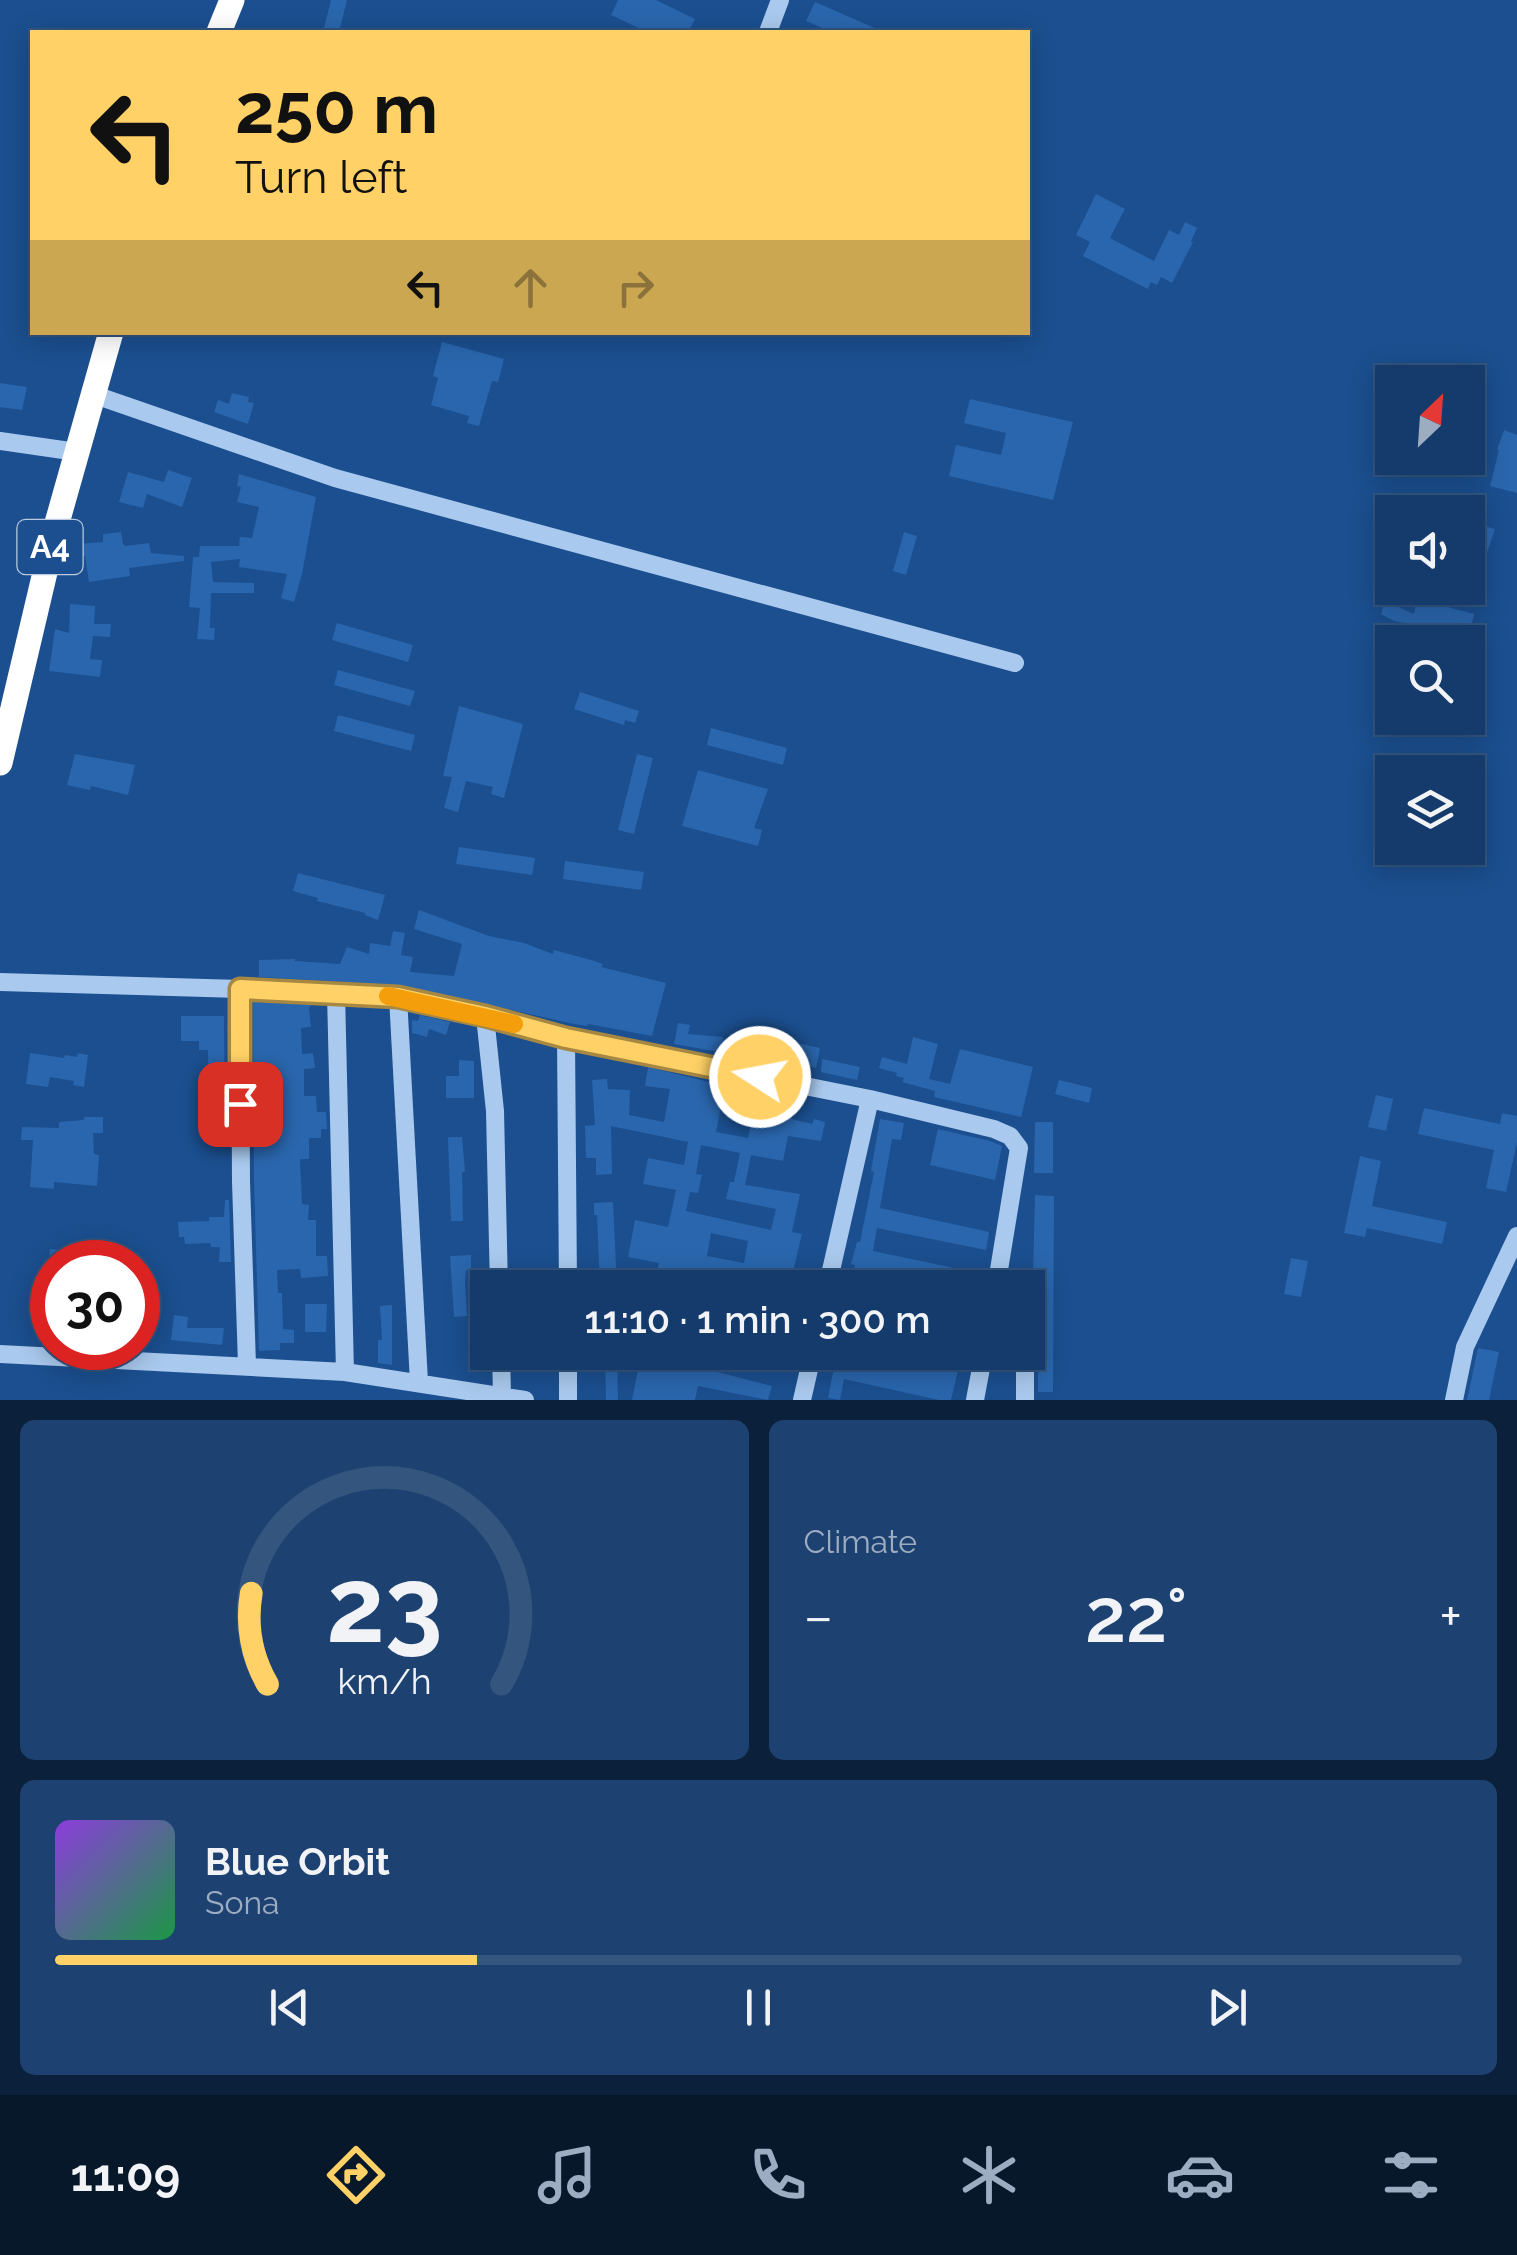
<!DOCTYPE html>
<meta charset="utf-8">
<style>
body{margin:0;font-family:Raleway,sans-serif;background:#1d4271;color:#f1f3f6;height:100vh;display:flex;flex-direction:column;font-size:38px;white-space:nowrap}
*{box-sizing:border-box;margin:0}
p{font-size:32px;color:#9dadc1}
.icon{flex:none;width:55px;height:55px;fill:none;stroke:currentColor;stroke-width:2;stroke-linecap:round;stroke-linejoin:round}
.map{position:relative;height:1400px;overflow:hidden}
.panel{display:flex;flex-direction:column;gap:20px;padding:20px;background:#0b203b;flex:1}
.panel>*{flex:none}
.guide{position:absolute;left:30px;top:30px;width:1000px;height:305px;border-radius:0px;box-shadow:0 5px 25px #0003,0 0 0 2px #33557e;background:#ffd166;color:#111;overflow:hidden}
.needle{width:65px;rotate:25deg}
.fabs{position:absolute;left:1375px;top:365px;display:grid;gap:20px}
.fabs a{display:grid;place-items:center;width:110px;height:110px;border-radius:0px;background:#143b6b;box-shadow:0 5px 25px #0003,0 0 0 2px #33557e;font-size:50px}
.speed{position:absolute;left:30px;top:1240px;display:flex;gap:20px;font-size:50px;font-weight:700;text-align:center}
.speed>*{display:grid;place-content:center;width:130px;height:130px;border-radius:50%;background:#143b6b;box-shadow:0 5px 25px #0003,0 0 0 2px #33557e;line-height:1}
.speed .limit{border:15px solid #d22;background:#fff;color:#111}
.pin{position:absolute;display:grid;place-items:center;width:85px;height:85px;color:#fff;margin:-42px;border-radius:20px;box-shadow:0 5px 15px #0006}
.me{position:absolute;width:110px;margin:-55px;rotate:281deg;stroke-linejoin:round;filter:drop-shadow(0 0 8px #0008)}
.turn{display:flex;align-items:center;gap:35px;height:210px;padding:0 40px;font-size:45px}
.turn .icon{width:130px;height:130px;stroke-width:2.5}
.turn b{display:block;font-size:70px;line-height:85px}
.lanes{display:flex;align-items:center;height:95px;padding:0 40px;background:#0003;justify-content:center;gap:50px;direction:ltr}
.lanes .off{opacity:.35}
.big{font-size:75px;font-weight:600;line-height:1.1}
.panel .widget{flex:1;display:flex;flex-direction:column;justify-content:center;gap:15px;min-width:0;padding:0 35px;border-radius:15px;background:#1d4271}
.panel .dial{align-items:center;gap:0}
.dial svg{height:260px;overflow:visible;fill:none;stroke:#33557e;stroke-width:7;stroke-linecap:round;text-anchor:middle}
.dial text{fill:#f1f3f6;stroke:none}
.song{display:flex;align-items:center;gap:30px}
.cover{width:120px;height:120px;border-radius:15px;background:linear-gradient(135deg,hsl(270 70% 55%),hsl(140 70% 35%))}
.played{height:10px;border-radius:5px;background:linear-gradient(90deg,#ffd166 30%,#33557e 30%)}
.keys{display:flex;justify-content:space-around;direction:ltr}
.heat{display:flex;justify-content:space-between;align-items:center;font-size:55px;direction:ltr}
.panel .tiles{flex:1;display:grid;gap:20px;grid-template-columns:1fr 1fr}
.widget:last-child{grid-column:span 2}
.trip{position:absolute;left:470px;top:1270px;width:575px;height:100px;border-radius:0px;background:#143b6b;box-shadow:0 5px 25px #0003,0 0 0 2px #33557e;font-weight:600;line-height:100px;text-align:center}
.tabs{display:flex;height:160px;justify-content:space-around;align-items:center;background:#08182b;color:#9dadc1}
.tabs .icon{width:70px;height:70px}
.tabs .active{color:#ffd166}
.tabs b{font-size:45px;color:#f1f3f6}
.map>svg:first-child{display:block}
.building{fill:#2a66ad;fill-rule:evenodd}
.lines{fill:none;stroke-linecap:round;stroke-linejoin:round}
.minor{stroke:#a9c9ee;stroke-width:18}
.highway{stroke:#fff;stroke-width:25}
.route-casing{stroke:#a68842;stroke-width:25}
.route{stroke:#ffd166;stroke-width:18}
.slow{stroke:#f59e0b;stroke-width:18}
.labels{text-anchor:middle;stroke-width:10;stroke-linejoin:round;paint-order:stroke}
.shield{fill:#1b4f8f;stroke:#bbcadd;stroke-width:2.5}
.shield-label{font-size:32px;font-weight:bold;fill:#fff}
</style>
<div class="map">
<svg width="1517" height="1400" viewBox="0 0 1517 1400">
<rect width="100%" height="100%" fill="#1b4f8f"/>
<!-- building -->
<path class="building" d="M331 0H347L339 32H323Z
M618 0H656L695 19 688 32H647L611 15Z
M815 2 884 32H832L806 21Z
M1096 194 1125 209 1110 238 1154 261 1169 230 1179 235 1185 222 1197 228 1191 241 1193 242 1172 283 1161 277 1157 285 1151 282 1148 289 1083 256 1090 242 1076 235Z
M442 342 504 359 498 382 492 381 479 426 467 423 469 416 431 405 438 378 433 376Z
M0 383 27 387 22 410 0 407Z
M232 393 249 397 248 402 254 403 248 424 214 412 218 400 229 404Z
M970 399 1073 422 1053 500 949 476 956 445 1001 455 1006 433 964 423Z
M1504 430 1517 435V493L1490 486 1499 450H1497Z
M168 470 192 478 182 507 147 494 143 508 119 502 128 472 164 482Z
M239 474 316 497 302 574 294 602 281 598 287 574 239 567 240 559 211 562 213 582 254 583V593H211L210 628H215L214 640 197 639 200 608 189 607 193 557H199L200 546H239L240 537 252 538 259 507 237 502 241 487 237 486Z
M1468 522 1495 529 1482 567H1484L1479 593 1468 590Z
M121 532 123 544 126 546 149 543 151 553 184 556V561L129 568 130 576 89 582 85 556H79L77 544 103 542V534Z
M904 532 917 536 906 575 893 571Z
M1417 599 1474 614 1469 636 1394 621 1381 614 1385 601 1414 614Z
M70 604 95 606 94 624H111L110 637 93 636 90 659 102 660 100 677 49 671 55 629 69 633Z
M337 623 413 645 408 662 332 640Z
M338 670 415 691 410 706 334 685Z
M580 692 639 711 635 723 625 720 624 725 574 709Z
M459 706 523 724 504 798 491 794 493 787 466 781 458 812 444 808 452 777 443 776Z
M338 715 415 735 411 751 334 731Z
M711 728 787 748 783 765 707 745Z
M75 754 135 765 128 795 91 786 90 790 67 785Z
M637 754 653 758 634 834 618 830Z
M698 770 768 789 754 828 762 830 758 846 682 826Z
M459 847 535 858 532 875 456 864Z
M565 861 644 872 641 890 563 879Z
M298 873 385 895 378 920 365 915V913L317 901 318 898 293 891Z
M419 910 489 936 524 943 553 954 554 950 591 960 603 964 601 967 666 983 652 1036 588 1024 587 1026 574 1024 400 985 259 977V960L295 959V961L340 964 347 947 369 954 370 943 390 946 393 931 405 933 401 955 413 957 410 972 454 976 462 944 414 929Z
M253 1002 311 1005 309 1008 311 1027 301 1028 302 1054 313 1053 315 1068 304 1069V1096H316L317 1112H326L327 1129H321V1138H309V1159H300L302 1204 309 1205 308 1220H316V1256H327L328 1276 301 1278 300 1269 277 1270 278 1293H282L283 1329 294 1330V1343H280V1350L259 1351 254 1182Z
M420 1015 450 1022 446 1035 429 1029 427 1037 412 1033V1020L418 1021Z
M181 1016H224L225 1117H209L208 1050H199V1041H181Z
M678 1023 690 1025 688 1034 723 1037V1041L754 1047 755 1042 781 1049 784 1040 820 1048 816 1068 783 1061 782 1067 736 1055 674 1044Z
M913 1037 938 1044 929 1079 950 1084 960 1049 1033 1067 1021 1117 934 1097 935 1091 902 1082 904 1078 896 1076 897 1073 879 1068 882 1057 907 1064Z
M30 1053 64 1058 65 1055 77 1057 78 1053 88 1055 84 1087 73 1085 74 1081 50 1077 48 1087 26 1084Z
M822 1059 860 1067 857 1080 821 1072Z
M459 1060 474 1061V1098H446V1076H459Z
M648 1067 725 1086 716 1132 748 1138 758 1090 795 1100 791 1119 812 1124 814 1119 825 1122 821 1141 788 1136 783 1161 751 1155 745 1185 800 1194 792 1232 802 1234 791 1280 762 1274 760 1285 681 1268 677 1288H653L659 1263 628 1257 635 1220 668 1227 676 1190 643 1184 648 1158 684 1165 688 1142 611 1126 612 1174 596 1175V1158H586L585 1126 595 1125 592 1080 607 1079 608 1089 630 1090 629 1115 664 1122 670 1089 645 1086ZM701 1145 740 1153 734 1182H730L726 1199 776 1209 771 1230 686 1211 690 1192 698 1193 702 1175 696 1174ZM711 1233 748 1241 744 1263 707 1256Z
M1059 1080 1092 1088 1089 1103 1055 1094Z
M1376 1095 1393 1099 1386 1131 1368 1127Z
M1424 1108 1500 1124 1502 1113 1517 1116V1142L1506 1192 1486 1188 1494 1150 1418 1134Z
M84 1117H103V1133H93L94 1154 99 1155 97 1186 54 1182V1189L30 1187 33 1140H21L22 1127 59 1128V1122L84 1120Z
M880 1119 904 1123 901 1140 892 1139 880 1208 989 1232 986 1250 877 1228 873 1251 978 1273 975 1288H961L868 1268 864 1288H850L855 1265 851 1264 857 1242H860L874 1172 871 1171Z
M1035 1122H1053V1173H1034Z
M938 1129 990 1141 1002 1146 995 1180 930 1165Z
M448 1137H462L465 1172H462L463 1221H451Z
M1360 1156 1381 1161 1372 1206 1447 1222 1442 1244 1367 1228 1365 1237 1344 1233Z
M1035 1195 1054 1196 1053 1392H1038V1352L1035 1344V1277H1033Z
M225 1200H229L231 1262H219L220 1247H211L210 1243 185 1244 184 1237H179L178 1222 209 1221V1217H224Z
M613 1202 617 1287 600 1288 597 1215H594V1203Z
M50 1249 103 1252V1254L106 1255V1262H49Z
M471 1255V1270H466L465 1281 467 1316 454 1317 450 1256Z
M1291 1258 1308 1261 1301 1297 1284 1294Z
M305 1304H327L326 1332H305Z
M392 1305V1365L378 1363V1340H382L380 1306Z
M174 1315 188 1317 187 1328H224L222 1345 171 1340Z
M1478 1348 1499 1352 1489 1400H1467Z
M837 1352 857 1355 858 1352H971L968 1368 959 1366 951 1400H939L844 1379 840 1400 828 1398Z
M617 1353 618 1400H606L605 1354Z
M640 1359 691 1368V1366L702 1368 772 1386 768 1400 698 1386 695 1400H632Z"/>
<g class="lines">
<!-- minor -->
<path class="minor" d="M768 32 780 0
M92 394 335 478 1015 663
M0 441 77 452
M0 982 240 989 398 997 485 1016 566 1038 870 1099 994 1129 1010 1136 1019 1148 996 1288
M240 989 241 1182 247 1365
M336 993 345 1372
M398 997 419 1382
M485 1016 495 1111 499 1288
M566 1038 568 1288
M827 1288 870 1099
M501 1352 502 1395
M568 1352V1400
M0 1354 345 1372 525 1400
M802 1400 813 1352
M975 1400 984 1352
M1025 1400V1352
M1454 1400 1465 1347 1517 1236"/>
<!-- highway -->
<path class="highway" d="M219 32 232 0
M0 763 55 530 111 332"/>
</g>
<g class="lines">
<!-- route casing -->
<g class="route-casing">
<path id="route" d="M240 1104V989L398 997 485 1016 566 1038 760 1077"/>
</g>
<!-- route -->
<use href="#route" class="route"/>
<!-- slow -->
<path class="slow" d="M388 996 514 1024"/>
</g>
<g class="labels">
<!-- shield labels -->
<rect class="shield" x="17.5" y="520" width="65" height="54" rx="8"/>
<g class="shield-label">
<text x="50" y="558">A4</text>
</g>
</g>
</svg>
<div class="fabs">
<a><svg class="needle" viewBox="-14 -14 28 28"><path d="M0-13l5 13h-10z" fill="#e53935"/><path d="M0 13l5-13h-10z" fill="#9dadc1"/></svg></a>
<a><svg class="icon" aria-label="sound" viewBox="0 0 24 24"><path d="M4 9h4l5-4v14l-5-4H4zM17 9q2 3 0 6"/></svg></a>
<a><svg class="icon" aria-label="search" viewBox="0 0 24 24"><circle cx="10" cy="10" r="6"/><path d="M15 15l6 6"/></svg></a>
<a><svg class="icon" aria-label="layers" viewBox="0 0 24 24"><path d="M12 4l9 5-9 5-9-5zM3 14l9 5 9-5"/></svg></a>
</div>
<div class="speed"><div class="limit">30</div></div>
<div class="pin" style="left:240px;top:1104px;background:#d93025"><svg class="icon" aria-label="arrive" viewBox="0 0 24 24"><path d="M6 21V4h12l-3 4 3 4H6"/></svg></div>
<svg class="me" style="left:760px;top:1077px" viewBox="-20 -20 40 40"><circle r="17" fill="#ffd166" stroke="#fff" stroke-width="3"/><path d="M0-11L8 9 0 5-8 9z" fill="#fff"/></svg>
<div class="trip">11:10 · 1 min · 300 m</div>
<div class="guide">
<div class="turn"><svg class="icon" aria-label="left" viewBox="0 0 24 24"><path d="M17 20v-9H6M10 6l-5 5 5 5"/></svg><div><b>250 m</b>Turn left</div></div>
<div class="lanes"><svg class="icon" aria-label="left" viewBox="0 0 24 24"><path d="M17 20v-9H6M10 6l-5 5 5 5"/></svg><svg class="icon off" aria-label="ahead" viewBox="0 0 24 24"><path d="M12 20V5M6 11l6-6 6 6"/></svg><svg class="icon off" aria-label="right" viewBox="0 0 24 24"><path d="M7 20v-9h11M14 6l5 5-5 5"/></svg></div>
</div>
</div>
<section class="panel">
<div class="tiles">
<div class="widget dial"><svg viewBox="0 0 100 80">
<path d="M14 69A42 42 0 1 1 86 69"/>
<path d="M14 69A42 42 0 0 1 9 41" stroke="#ffd166"/>
<text x="50" y="56" font-size="32" font-weight="700">23</text>
<text x="50" y="72" font-size="11">km/h</text>
</svg></div>
<div class="widget"><p>Climate</p>
<div class="heat"><a>−</a><b class="big">22°</b><a>+</a></div>
</div>
<div class="widget">
<div class="song"><i class="cover"></i><div><b>Blue Orbit</b><p>Sona</p></div></div>
<div class="played"></div>
<div class="keys"><svg class="icon" aria-label="previous" viewBox="0 0 24 24"><path d="M18 5L8 12l10 7zM5 5v14"/></svg><svg class="icon" aria-label="pause" viewBox="0 0 24 24"><path d="M8 5v14M16 5v14"/></svg><svg class="icon" aria-label="next" viewBox="0 0 24 24"><path d="M6 5l10 7-10 7zM19 5v14"/></svg></div>
</div>
</div>
</section>
<nav class="tabs">
<b>11:09</b>
<svg class="icon active" aria-label="directions" viewBox="0 0 24 24"><path d="M12 3l9 9-9 9-9-9zM9 14v-3h6M13 9l2 2-2 2"/></svg>
<svg class="icon" aria-label="music" viewBox="0 0 24 24"><path d="M9 18V5l10-2v13"/><circle cx="6" cy="18" r="3"/><circle cx="16" cy="16" r="3"/></svg>
<svg class="icon" aria-label="phone" viewBox="0 0 24 24"><path d="M5 4h4l2 5-3 2q2 4 5 5l2-3 5 2v4C11 20 4 13 5 4z"/></svg>
<svg class="icon" aria-label="climate" viewBox="0 0 24 24"><path d="M12 3v18M4 7l16 10M4 17L20 7"/></svg>
<svg class="icon" aria-label="car" viewBox="0 0 24 24"><path d="M5 17H2v-5l4-1 3-4h7l3 4 3 1v5h-3M9 17h6M6 11h13"/><circle cx="7" cy="17" r="2"/><circle cx="17" cy="17" r="2"/></svg>
<svg class="icon" aria-label="filters" viewBox="0 0 24 24"><path d="M4 7h16M4 17h16"/><circle cx="9" cy="7" r="2"/><circle cx="15" cy="17" r="2"/></svg>
</nav>
